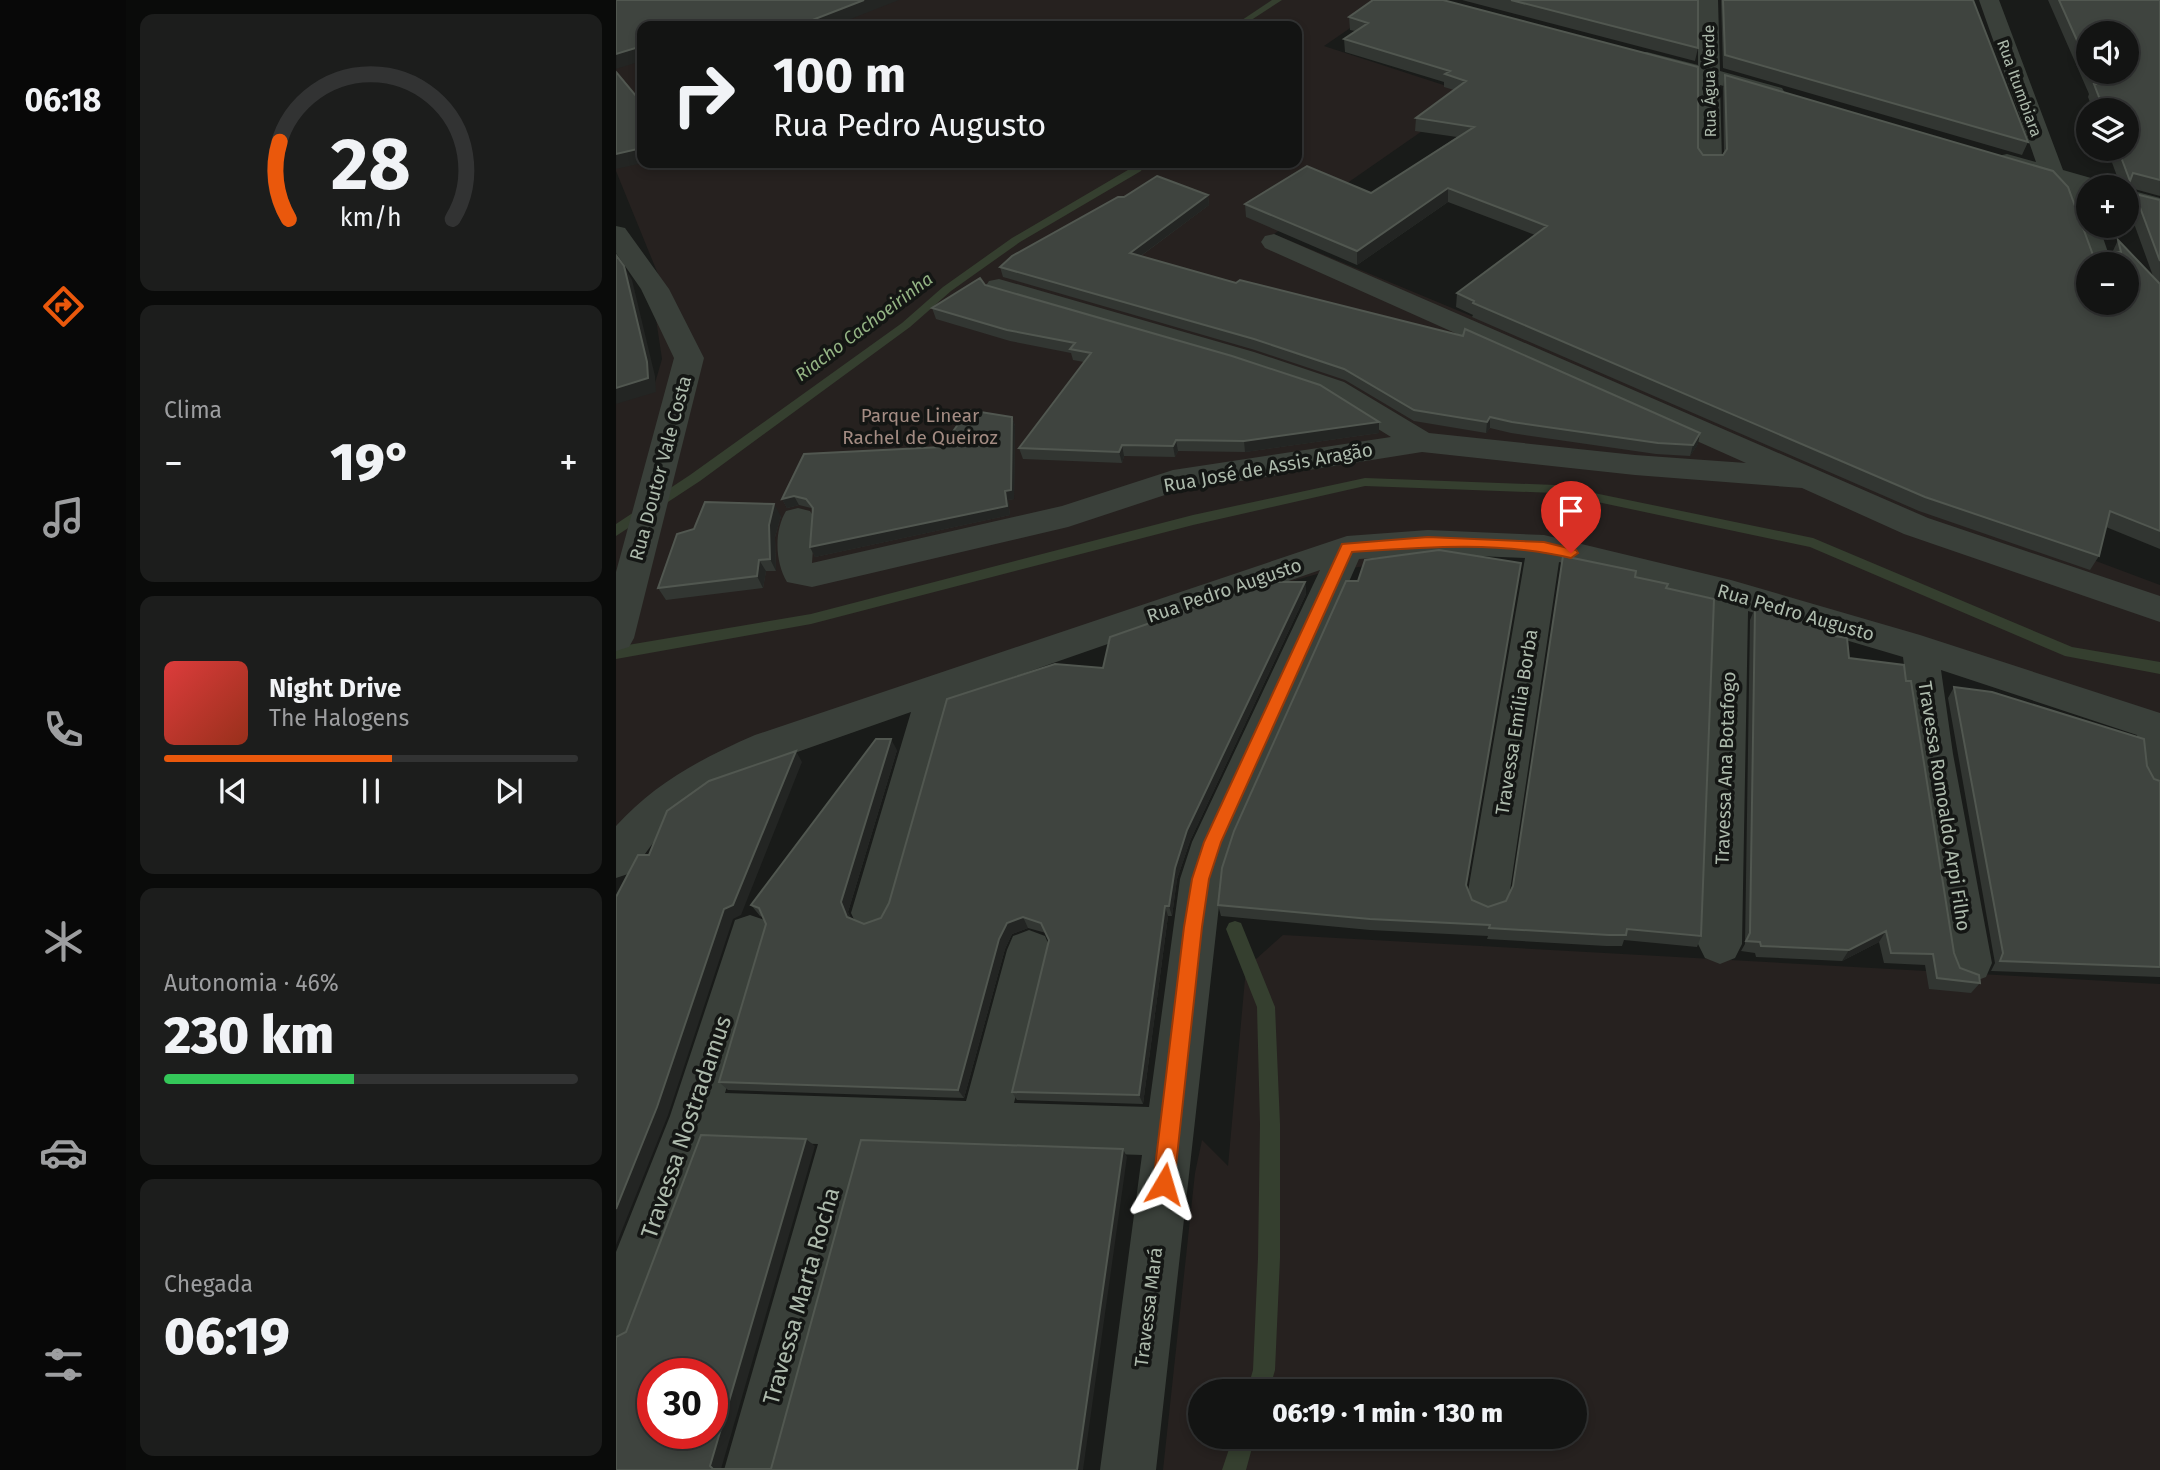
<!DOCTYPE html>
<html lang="pt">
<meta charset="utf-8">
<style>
body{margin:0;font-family:"Fira Sans",sans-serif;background:#1c1d1c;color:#f1f3f6;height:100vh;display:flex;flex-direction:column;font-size:26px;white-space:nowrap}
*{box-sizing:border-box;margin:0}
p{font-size:23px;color:#9d9ea0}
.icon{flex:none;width:38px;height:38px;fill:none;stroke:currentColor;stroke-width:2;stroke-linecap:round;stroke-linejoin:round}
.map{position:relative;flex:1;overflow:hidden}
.panel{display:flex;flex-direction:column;gap:14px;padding:14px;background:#0a0b0a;width:490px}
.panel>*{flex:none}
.top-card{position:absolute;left:21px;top:21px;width:665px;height:147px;border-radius:14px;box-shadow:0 4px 10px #0003,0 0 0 2px #323333;background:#131413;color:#f1f3f6;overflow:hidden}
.buttons{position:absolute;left:1460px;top:21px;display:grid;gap:14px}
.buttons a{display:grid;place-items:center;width:63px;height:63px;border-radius:50%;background:#131413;box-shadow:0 4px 10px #0003,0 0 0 2px #323333;font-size:35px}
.speed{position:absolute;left:21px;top:1358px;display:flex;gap:14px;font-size:35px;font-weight:700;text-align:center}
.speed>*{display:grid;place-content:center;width:91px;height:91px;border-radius:50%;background:#131413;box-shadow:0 4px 10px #0003,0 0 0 2px #323333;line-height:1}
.speed .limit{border:10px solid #d22;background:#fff;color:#111}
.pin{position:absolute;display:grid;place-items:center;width:60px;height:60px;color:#fff;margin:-72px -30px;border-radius:50% 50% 50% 0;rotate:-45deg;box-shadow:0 0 7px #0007}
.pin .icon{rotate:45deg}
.me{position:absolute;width:77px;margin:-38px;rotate:7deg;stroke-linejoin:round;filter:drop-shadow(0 0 5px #0008)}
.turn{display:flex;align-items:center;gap:24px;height:147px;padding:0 21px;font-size:32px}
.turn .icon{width:91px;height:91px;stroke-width:2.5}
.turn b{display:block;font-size:49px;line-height:60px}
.big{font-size:52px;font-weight:800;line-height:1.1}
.panel .tile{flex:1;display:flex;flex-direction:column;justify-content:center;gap:10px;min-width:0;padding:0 24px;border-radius:14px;background:#1c1d1c}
.panel .dial{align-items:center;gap:0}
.dial svg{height:182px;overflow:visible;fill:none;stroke:#323333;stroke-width:7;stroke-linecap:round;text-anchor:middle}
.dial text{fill:#f1f3f6;stroke:none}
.song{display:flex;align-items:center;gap:21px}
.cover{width:84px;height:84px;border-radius:10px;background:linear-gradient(135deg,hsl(0 70% 55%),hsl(10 70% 35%))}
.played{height:7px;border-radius:4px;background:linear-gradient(90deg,#ea580c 55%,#323333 55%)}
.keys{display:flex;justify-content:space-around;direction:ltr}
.heat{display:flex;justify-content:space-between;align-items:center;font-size:38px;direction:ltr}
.charge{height:10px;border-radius:5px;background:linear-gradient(90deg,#34c759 46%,#323333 0)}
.trip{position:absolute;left:572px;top:1379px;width:399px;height:70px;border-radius:35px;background:#131413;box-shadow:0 4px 10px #0003,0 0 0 2px #323333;font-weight:800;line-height:70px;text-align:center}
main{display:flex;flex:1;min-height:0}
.dock{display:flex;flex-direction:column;width:126px;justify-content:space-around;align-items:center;background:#080808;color:#9d9ea0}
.dock .icon{width:49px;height:49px}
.dock .current{color:#ea580c}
.dock b{font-size:32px;color:#f1f3f6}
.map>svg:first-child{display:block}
.green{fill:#26211f;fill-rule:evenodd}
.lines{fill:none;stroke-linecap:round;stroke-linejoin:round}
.stream{fill:#353f2f;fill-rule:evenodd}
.minor{fill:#3a403a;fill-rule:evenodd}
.wall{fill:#323632;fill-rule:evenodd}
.shaded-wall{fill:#232523}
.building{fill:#3f443f;stroke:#515750;stroke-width:2;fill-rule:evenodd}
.route{fill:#ea580c;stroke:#983908;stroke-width:2}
.labels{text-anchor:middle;stroke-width:7;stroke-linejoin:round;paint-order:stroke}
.far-street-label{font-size:16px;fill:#adbaac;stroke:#141614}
.far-water-label{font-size:18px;font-style:italic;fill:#94b484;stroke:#141614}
.park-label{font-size:19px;fill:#a48c83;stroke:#141614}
.street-label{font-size:19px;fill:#adbaac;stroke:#141614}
.near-street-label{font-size:23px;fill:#adbaac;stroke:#141614}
</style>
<main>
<nav class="dock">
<b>06:18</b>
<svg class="icon current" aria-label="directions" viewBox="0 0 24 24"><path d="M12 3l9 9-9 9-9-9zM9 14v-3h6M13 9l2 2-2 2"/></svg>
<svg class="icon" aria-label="music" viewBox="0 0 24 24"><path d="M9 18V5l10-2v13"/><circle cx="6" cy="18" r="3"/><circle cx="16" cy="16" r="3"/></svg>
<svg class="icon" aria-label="phone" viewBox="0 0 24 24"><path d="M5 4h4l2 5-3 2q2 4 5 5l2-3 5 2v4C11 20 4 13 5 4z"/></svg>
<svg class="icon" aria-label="climate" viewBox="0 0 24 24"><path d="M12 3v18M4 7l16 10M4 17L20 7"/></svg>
<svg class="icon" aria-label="car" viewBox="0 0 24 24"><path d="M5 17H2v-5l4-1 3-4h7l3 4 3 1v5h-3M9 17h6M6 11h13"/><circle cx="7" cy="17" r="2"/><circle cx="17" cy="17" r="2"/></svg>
<svg class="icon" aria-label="filters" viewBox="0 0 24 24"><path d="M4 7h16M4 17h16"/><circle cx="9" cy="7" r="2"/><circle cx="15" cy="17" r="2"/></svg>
</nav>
<section class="panel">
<div class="tile dial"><svg viewBox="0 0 100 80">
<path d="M14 69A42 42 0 1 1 86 69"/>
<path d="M14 69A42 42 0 0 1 10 35" stroke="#ea580c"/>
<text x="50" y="56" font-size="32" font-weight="700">28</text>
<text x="50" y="72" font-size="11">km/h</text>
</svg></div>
<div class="tile"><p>Clima</p>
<div class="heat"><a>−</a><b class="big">19°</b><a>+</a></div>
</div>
<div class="tile">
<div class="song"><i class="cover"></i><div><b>Night Drive</b><p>The Halogens</p></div></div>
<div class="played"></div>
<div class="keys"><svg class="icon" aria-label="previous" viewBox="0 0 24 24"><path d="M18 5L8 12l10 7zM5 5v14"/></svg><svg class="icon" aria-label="pause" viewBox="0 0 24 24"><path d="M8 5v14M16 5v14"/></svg><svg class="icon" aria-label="next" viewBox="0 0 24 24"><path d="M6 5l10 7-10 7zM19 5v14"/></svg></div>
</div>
<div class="tile"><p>Autonomia · 46%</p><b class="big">230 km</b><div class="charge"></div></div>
<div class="tile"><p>Chegada</p><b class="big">06:19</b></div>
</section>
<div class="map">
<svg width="1544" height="1470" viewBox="0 0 1544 1470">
<rect width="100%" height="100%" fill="#191b19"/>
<!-- green -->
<path class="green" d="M13 0H775L708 46 858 95 658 234 1120 426 1544 585V739L1231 632 1002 569 888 554 805 557 705 573 615 598 130 770 0 826V399L39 383 46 359 40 319 57 311 0 171V4ZM26 26H681V163H26Z
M667 935 1544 984V1470H547L579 1173 586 1140 612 1166 630 968ZM584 1391H959V1437H584Z"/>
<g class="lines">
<!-- stream -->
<path class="stream" d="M656 0H666L626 26H617Z
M519 163H529L525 171 404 242 335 291 294 327 84 481 0 536V524L74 475 286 323 327 287 396 238 517 167Z
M749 478 939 485 1197 538 1456 647 1544 662V674L1449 656 1194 547 939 493 749 486 577 525 195 624 0 659V647L195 614 577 515Z
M619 921 625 923 659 1007 664 1124V1258L659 1370 653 1391H631L637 1370 642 1258 644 1124 641 1007 610 929 613 923Z
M617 1437H639L630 1470H606Z"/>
<!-- minor -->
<path class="minor" d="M1082 0H1102L1104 71 1166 88 1169 93 1166 98 1158 100 1104 85 1106 161 1103 166 1094 168 1085 166 1082 161V79L1023 63 1020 58 1023 53 1031 52 1082 65Z
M1363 0H1383L1447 170 1489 182 1492 187H1472V226H1483L1496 264H1472V267L1470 264 1443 184 1382 166 1379 161 1382 156 1391 154 1420 162Z
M1510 189 1544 198V214L1510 204Z
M0 226 9 228 53 289 88 358 18 638 13 647 0 651V572L58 358 25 289 0 253Z
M658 234 1312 518 1544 596V622L1288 534 1186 488 1019 475 806 452 561 491 452 527 196 587 171 582C159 562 158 531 170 511L182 508 194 511 199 519 196 563 446 506 557 470 775 437 706 394 618 364 373 293 369 287 373 281 383 279 638 352 728 382 813 433 1019 455 1130 463 649 248 645 242 649 236Z
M812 530 928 535 1115 580 1304 635 1544 713V792L1530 787 1524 776 1521 735 1325 670 1337 754 1376 963 1370 977 1354 983 1338 977 1332 963 1299 754 1287 657 1132 611 1126 944 1119 958 1104 964 1089 958 1082 944 1097 601 943 562 893 897 887 910 872 916 857 910 851 897 909 558 812 554 743 559 618 842 606 879 540 1470H484L526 1155 251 1145 164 1470H108L202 1144 93 1140 19 1337 0 1345V1252L54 1116 119 920 134 915 149 920 156 934 109 1093 350 1101 391 950 397 936 413 930 429 936 435 950 398 1103 533 1107 564 879 576 842 704 570 337 698 277 913 271 926 256 932 241 926 235 913 295 712 167 757 100 789 62 816 45 832 15 873 0 878V826C39 783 86 758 139 735L719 540 731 536Z"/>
</g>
<!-- wall -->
<path class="wall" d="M757 0 1082 148 1087 155H1107L1108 153 1107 88 1109 75 1477 255 1496 253 1502 240 1537 276 1512 207 1519 194 1544 200V549L1490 527 1483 556 1474 570 1303 511 856 317 857 315 840 307 841 293 919 235 832 202 741 265 630 217 629 204 755 193 841 137 799 131 800 118 838 90 828 87V82L729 52 728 39 739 31 734 30 733 17Z
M846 0H1082V48L1079 61Z
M1105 0H1357L1412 142 1406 155 1107 68Z
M1432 0H1544V196L1511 187 1510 188V187H1505L1491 149H1510V110H1477L1472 97 1473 94ZM1472 33 1510 72H1472Z
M592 195 593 205 525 256 1082 444 1074 456 1040 454 895 433 874 428 870 433 798 421 729 380 639 350 387 277 384 267Z
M369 285 763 433 629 452 562 451 559 457 508 456 506 463 407 459 403 448 468 362 457 360 455 353 394 341 320 319 316 308Z
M396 417 399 426 398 499 392 500 394 515 199 557 194 547 196 511 195 508 183 505 171 508 166 499 326 447Z
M165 516 159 537 160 571H150L147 588 50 600 42 588Z
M905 563 850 887 856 900 872 907 890 901 897 886 1019 577 1051 588 1085 936 1081 947 1008 940 1006 946H990L871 939 872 936 754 930 605 916 602 905 742 581Z
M689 582 690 594 574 841 561 879 556 916H552L527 1104 401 1100 396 1092 433 940 430 933 412 928 396 934 389 949 348 1098 112 1090 103 1082 150 924 147 917 144 916 135 905 281 750 232 912 235 918 248 924 265 918 487 668Z
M1139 608 1180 618 1212 635 1233 658 1338 953 1344 968 1364 983 1355 993 1313 989 1309 965 1268 963 1263 942 1226 961 1140 957 1139 953 1125 951 1129 944 1134 620Z
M1338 687 1531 766 1538 779 1544 781V977L1375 971 1379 963 1332 698Z"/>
<!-- shaded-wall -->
<path class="shaded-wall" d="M248 0H283L217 26H181Z
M26 46V61L0 69V54Z
M26 148V163H27L0 169V154Z
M832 188V202L741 265V251Z
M592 195 593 205 515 263 514 253Z
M8 266 16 280 39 376 40 392 0 404V388Z
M396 417 399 426 398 499 392 500 394 515 199 557 194 547Z
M874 417V428L870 433 871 422Z
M763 422V433L629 452 628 441Z
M1084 433 1082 444 1074 456 1077 445Z
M560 440 562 451 559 457 557 446Z
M506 445 508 456 506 463 503 452Z
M178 496 183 505 171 508 166 499Z
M158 504 165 516 159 537 160 571 154 559 153 525Z
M143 560 150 571 147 588 141 576Z
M905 563 903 576 848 897 850 885Z
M689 582 690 594 574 841 561 879 556 916 553 906 559 868 571 830Z
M275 739 281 750 232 912 239 927 231 917 225 902Z
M180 751 186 762 125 915 117 919 52 1115 0 1245V1209L108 909Z
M549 906 552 916 527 1104 523 1095Z
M407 917 412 928 396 934 389 949 348 1098 342 1090 383 939 391 923Z
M1270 931 1263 942 1226 961 1233 950Z
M190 1139 199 1146 105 1469H97L94 1466Z
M507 1149 511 1157 467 1470H461Z"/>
<!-- building -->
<path class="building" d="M0 0H248L181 26H26V46L0 54Z
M757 0H827L1082 67V148L1087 155H1107L1111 149 1109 75 1437 171 1452 187 1477 255 1505 252 1502 240 1544 284V531L1494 511 1483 556 1309 497 857 303 858 301 841 293 931 226 832 188 741 251 629 204 691 166 755 193 858 127 800 118 850 81 829 74 834 71 728 39 752 23 733 17ZM1472 264H1510V303H1472Z
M895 0H1082V48Z
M1107 0H1357L1412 142 1109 55Z
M1443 0H1544V180L1517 173 1514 181 1502 149H1510V110H1488L1478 84H1480L1475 72H1510V33H1472V65Z
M0 72 26 103V148L0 154Z
M541 176 592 195 514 253 620 283 624 280 847 336 849 329 1084 433 1077 445 1042 443 896 422 874 417 871 422 798 410 728 369 638 339 384 267 396 256 502 197H508Z
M1519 194 1544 200V261Z
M0 255 8 266 31 362 32 378 0 388Z
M364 278 369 285 616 356 704 385 763 422 628 441 560 440 557 446 506 445 503 452 403 448 475 353 454 349 459 343 391 330 316 308Z
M352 410 396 417 395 490 389 491 391 506 194 547 197 508 190 499 178 496 166 499 188 454 326 447Z
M89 502 158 504 153 525 154 559 143 560 141 576 42 588 61 534 78 529Z
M823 550 905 563 850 885 856 900 872 907 890 901 897 886 947 556 1020 571 1019 577 1052 584 1050 588 1098 599 1085 936 1011 929 1010 935H993L873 928 874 925 754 919 602 905 606 868 618 831 730 581H742L749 560Z
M651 582H689L571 830 559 868 553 906H549L523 1095 396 1092 433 940 425 923 407 917 391 923 383 939 342 1090 103 1082 150 924 143 908 135 905 260 739H275L225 902 231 917 248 924 265 918 273 903 331 699 439 664 487 668 494 637Z
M1139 608 1180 616V618L1190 621V624L1209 628 1212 635 1231 638 1233 658 1288 665 1290 681H1295L1338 953 1344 968 1363 975 1364 983 1321 978 1317 954 1275 953 1270 931 1233 950 1145 946 1144 942 1130 941 1134 933Z
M1338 687 1376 692 1528 739 1531 766 1538 779 1544 781V967L1384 961 1387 953Z
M180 751 117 905 108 909 41 1107 0 1209V897L22 855H33L51 811 93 781Z
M85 1135 190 1139 94 1466 97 1469H155L245 1140 507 1149 461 1470H0V1337L10 1332ZM37 1374H96V1433H37Z"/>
<!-- route -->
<path class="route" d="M812 537 928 542 960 550 962 553 955 558C885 541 808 547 736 552L605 842 593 879 586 927 558 1184 555 1191 548 1194 540 1191 537 1184 568 927 576 879 588 842 726 544Z"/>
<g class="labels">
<!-- far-street labels -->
<g class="far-street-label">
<text transform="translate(1093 81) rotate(-91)" y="6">Rua Água Verde</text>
<text transform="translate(1404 88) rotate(70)" y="6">Rua Itumbiara</text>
</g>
<!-- far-water labels -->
<g class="far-water-label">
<text transform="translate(248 327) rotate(-37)" y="6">Riacho Cachoeirinha</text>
</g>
<!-- park labels -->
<g class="park-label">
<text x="304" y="422">Parque Linear<tspan x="304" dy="22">Rachel de Queiroz</tspan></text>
</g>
<!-- street labels -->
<g class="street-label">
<text transform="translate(652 467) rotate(-10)" y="7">Rua José de Assis Aragão</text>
<text transform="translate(44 468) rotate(-75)" y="7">Rua Doutor Vale Costa</text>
<text transform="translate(608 590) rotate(-19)" y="7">Rua Pedro Augusto</text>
<text transform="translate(1180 612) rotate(16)" y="7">Rua Pedro Augusto</text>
<text transform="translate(900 722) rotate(-81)" y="7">Travessa Emília Borba</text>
<text transform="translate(1109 768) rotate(-88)" y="7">Travessa Ana Botafogo</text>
<text transform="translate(1329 806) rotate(81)" y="7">Travessa Romoaldo Arpi Filho</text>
<text transform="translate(532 1307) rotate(-83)" y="7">Travessa Mará</text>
</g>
<!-- near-street labels -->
<g class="near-street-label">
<text transform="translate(70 1127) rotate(-71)" y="8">Travessa Nostradamus</text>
<text transform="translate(185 1296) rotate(-74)" y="8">Travessa Marta Rocha</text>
</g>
</g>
</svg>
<div class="buttons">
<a><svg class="icon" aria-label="sound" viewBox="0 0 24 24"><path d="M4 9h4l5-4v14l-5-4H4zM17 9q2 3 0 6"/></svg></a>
<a><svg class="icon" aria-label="layers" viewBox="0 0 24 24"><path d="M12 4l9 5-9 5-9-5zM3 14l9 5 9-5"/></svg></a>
<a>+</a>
<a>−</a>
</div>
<div class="speed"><div class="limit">30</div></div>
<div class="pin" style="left:955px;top:553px;background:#d93025"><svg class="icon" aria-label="arrive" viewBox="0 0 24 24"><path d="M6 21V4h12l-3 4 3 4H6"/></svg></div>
<svg class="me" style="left:548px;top:1184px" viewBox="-20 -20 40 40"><path d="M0-17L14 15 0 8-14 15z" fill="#ea580c" stroke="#fff" stroke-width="4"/></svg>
<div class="trip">06:19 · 1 min · 130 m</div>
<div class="top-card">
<div class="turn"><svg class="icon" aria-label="right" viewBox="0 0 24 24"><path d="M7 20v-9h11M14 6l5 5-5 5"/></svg><div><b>100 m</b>Rua Pedro Augusto</div></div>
</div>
</div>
</main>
